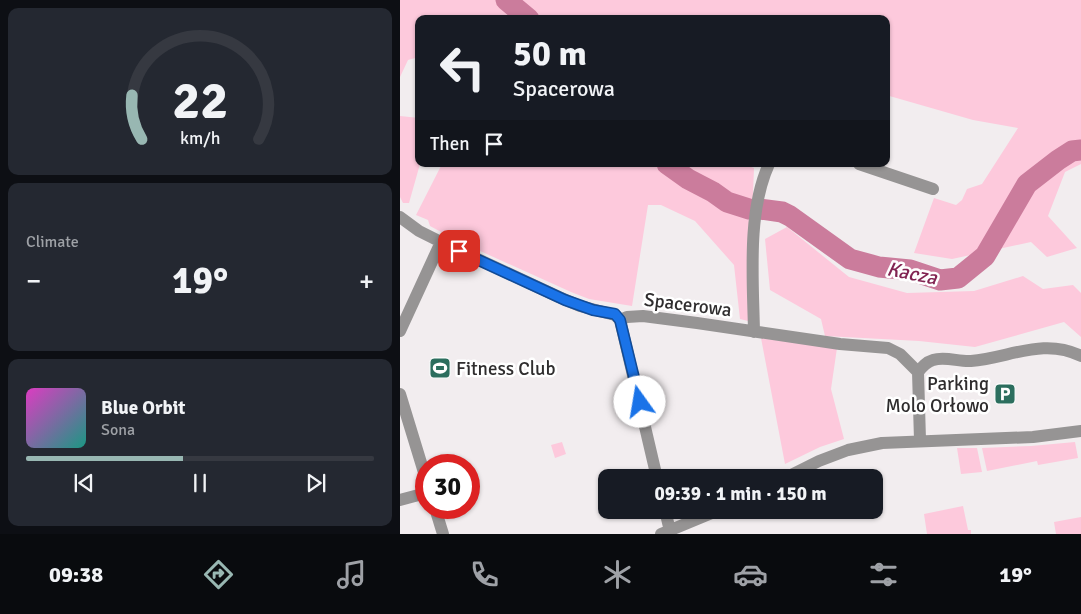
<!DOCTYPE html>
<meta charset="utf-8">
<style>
body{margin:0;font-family:Signika,sans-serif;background:#242831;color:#f1f3f6;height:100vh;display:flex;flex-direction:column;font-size:19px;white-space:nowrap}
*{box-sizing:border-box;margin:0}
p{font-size:16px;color:#9ea1a6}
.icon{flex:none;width:28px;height:28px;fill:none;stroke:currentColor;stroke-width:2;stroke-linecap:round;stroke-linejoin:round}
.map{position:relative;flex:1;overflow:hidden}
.panel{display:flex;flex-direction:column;gap:8px;padding:8px;background:#0d0f14;width:400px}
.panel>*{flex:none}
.hud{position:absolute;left:15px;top:15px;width:475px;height:152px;border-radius:10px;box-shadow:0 1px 4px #0004;background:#171b24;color:#f1f3f6;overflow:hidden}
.speed{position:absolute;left:15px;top:454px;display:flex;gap:10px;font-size:25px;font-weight:700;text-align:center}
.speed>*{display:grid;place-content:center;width:65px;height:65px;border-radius:50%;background:#171b24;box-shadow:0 1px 4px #0004;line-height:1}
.speed .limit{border:8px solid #d22;background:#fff;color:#111}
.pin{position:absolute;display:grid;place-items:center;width:42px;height:42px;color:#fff;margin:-21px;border-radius:10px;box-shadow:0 2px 8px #0006}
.me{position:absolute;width:55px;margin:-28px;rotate:347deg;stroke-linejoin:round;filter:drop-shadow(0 0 4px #0008)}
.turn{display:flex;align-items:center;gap:18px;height:105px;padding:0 15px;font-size:22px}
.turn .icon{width:65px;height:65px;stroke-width:2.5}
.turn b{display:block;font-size:35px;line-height:42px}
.then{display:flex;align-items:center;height:48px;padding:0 15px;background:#0003;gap:10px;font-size:19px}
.big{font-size:38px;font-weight:700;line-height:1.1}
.panel .tile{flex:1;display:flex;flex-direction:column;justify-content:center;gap:8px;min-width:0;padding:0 18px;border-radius:10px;background:#242831}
.panel .dial{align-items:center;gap:0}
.dial svg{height:130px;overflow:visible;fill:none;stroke:#363941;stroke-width:7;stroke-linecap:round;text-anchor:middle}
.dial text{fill:#f1f3f6;stroke:none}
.song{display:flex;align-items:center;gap:15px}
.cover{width:60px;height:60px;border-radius:8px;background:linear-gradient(135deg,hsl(310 70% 55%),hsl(170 70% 35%))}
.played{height:5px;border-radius:2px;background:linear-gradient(90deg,#98b7b2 45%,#363941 45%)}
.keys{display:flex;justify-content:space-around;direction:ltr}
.heat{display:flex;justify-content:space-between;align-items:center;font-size:28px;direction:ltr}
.trip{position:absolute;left:198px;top:469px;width:285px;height:50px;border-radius:10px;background:#171b24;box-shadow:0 1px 4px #0004;font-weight:700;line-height:50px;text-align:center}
.menu{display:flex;height:80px;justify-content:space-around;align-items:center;background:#090b0e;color:#9ea1a6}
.menu .icon{width:35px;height:35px}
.menu .current{color:#98b7b2}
.menu b{font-size:22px;color:#f1f3f6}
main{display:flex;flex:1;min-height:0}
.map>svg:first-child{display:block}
.green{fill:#fdc9dc}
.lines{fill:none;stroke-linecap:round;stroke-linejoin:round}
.river{stroke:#cb7c9c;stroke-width:21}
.minor{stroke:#969494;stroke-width:12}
.route-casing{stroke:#114b97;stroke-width:12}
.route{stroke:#1a73e8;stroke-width:9}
.labels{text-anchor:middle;stroke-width:5;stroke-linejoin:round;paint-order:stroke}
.street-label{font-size:19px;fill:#2f2d2e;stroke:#fff}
.poi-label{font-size:19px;fill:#2f2d2e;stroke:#fff;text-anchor:start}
.water-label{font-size:20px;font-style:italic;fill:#822452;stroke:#fff}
</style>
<main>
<section class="panel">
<div class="tile dial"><svg viewBox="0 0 100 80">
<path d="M14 69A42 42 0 1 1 86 69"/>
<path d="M14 69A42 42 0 0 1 8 42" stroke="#98b7b2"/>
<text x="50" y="56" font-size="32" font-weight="700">22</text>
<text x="50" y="72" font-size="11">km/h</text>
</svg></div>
<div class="tile"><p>Climate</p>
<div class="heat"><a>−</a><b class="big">19°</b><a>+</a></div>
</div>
<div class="tile">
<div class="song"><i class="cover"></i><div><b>Blue Orbit</b><p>Sona</p></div></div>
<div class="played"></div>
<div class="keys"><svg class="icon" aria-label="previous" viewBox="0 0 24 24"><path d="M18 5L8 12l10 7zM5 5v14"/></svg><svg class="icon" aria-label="pause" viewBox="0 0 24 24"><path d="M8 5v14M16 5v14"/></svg><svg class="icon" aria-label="next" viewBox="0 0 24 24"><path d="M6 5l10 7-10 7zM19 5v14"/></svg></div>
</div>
</section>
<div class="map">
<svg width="681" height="534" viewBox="0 0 681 534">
<rect width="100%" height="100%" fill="#f2edef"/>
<!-- green -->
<path class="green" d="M0 0H681V164L665 172 648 216 677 248 647 257 631 242 552 259 514 253 534 198 556 205 562 200 567 189 582 184 618 128 573 120 486 95V19H19V57L8 60 0 77Z
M0 116 19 118 20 164 9 203H3L0 197Z
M42 164H343L354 168 348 321 340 319 334 265 295 221 261 205H248L232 306 189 299 171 292 58 241 30 226 28 220 16 215Z
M387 227 449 277 507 293 574 291 623 276 643 289 673 285 681 293V337L664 322 575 347 519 341 425 336 421 319 370 290 365 239Z
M361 338 437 348 431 389 444 439 420 447 385 464Z
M162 442 166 454 155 458 151 445Z
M675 442 678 458 638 465 637 461 587 471 582 448 631 446Z
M557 448H577L582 472 561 474Z
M563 506 568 530H571V534H527L524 514Z
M681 517V534H656L654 522Z"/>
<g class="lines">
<!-- river -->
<path class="river" d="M106 0 129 19
M267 164 288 179 313 192 327 202 349 209
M360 209 382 212 390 216 450 259 479 267 510 270 540 280 558 278 585 256 627 184 658 160 672 151 681 150"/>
<!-- minor -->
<path class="minor" d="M459 164 533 189
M0 217 19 231 41 242 159 297 180 306 215 315 220 320
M220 320 227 317 243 316 297 323 440 344 488 348 500 354 518 372
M220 320 257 478
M0 331 41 242
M354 332C353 279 347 212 369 164
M518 372C522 367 526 362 533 360 545 356 559 362 571 361 609 358 644 337 681 356
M518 372 520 440
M0 394 26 479
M385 478 419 461 448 450 482 443 633 437 681 431
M0 500 26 493
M35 508 43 534
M265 510 270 531
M261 534 319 510"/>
</g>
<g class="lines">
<!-- route casing -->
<g class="route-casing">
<path id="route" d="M59 251 165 300 193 310 215 314 220 320 240 402"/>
</g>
<!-- route -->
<use href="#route" class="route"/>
</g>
<!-- icons -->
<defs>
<g id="stadium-square" transform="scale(1.125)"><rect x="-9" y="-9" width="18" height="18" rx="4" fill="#2c6e5e" stroke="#fff"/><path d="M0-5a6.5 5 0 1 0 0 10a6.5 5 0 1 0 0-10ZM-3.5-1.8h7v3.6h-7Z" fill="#fff"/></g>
<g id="parking-square" transform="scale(1.125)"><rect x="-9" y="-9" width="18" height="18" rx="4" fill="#2c6e5e" stroke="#fff"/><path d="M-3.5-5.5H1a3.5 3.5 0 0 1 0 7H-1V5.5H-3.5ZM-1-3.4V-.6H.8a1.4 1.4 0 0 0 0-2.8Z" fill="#fff"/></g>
</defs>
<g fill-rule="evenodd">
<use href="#stadium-square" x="40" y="368"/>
<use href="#parking-square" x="605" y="394"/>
</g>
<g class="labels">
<!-- street labels -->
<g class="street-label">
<text transform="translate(288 304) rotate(7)" y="7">Spacerowa</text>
</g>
<!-- poi labels -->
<g class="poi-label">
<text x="56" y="375">Fitness Club</text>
<text x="589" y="390" text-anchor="end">Parking<tspan x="589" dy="22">Molo Orłowo</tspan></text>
</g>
<!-- water labels -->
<g class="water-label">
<text transform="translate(512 273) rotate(11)" y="7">Kacza</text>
</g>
</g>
</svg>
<div class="speed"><div class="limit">30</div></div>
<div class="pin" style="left:59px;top:251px;background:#d93025"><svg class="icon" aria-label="arrive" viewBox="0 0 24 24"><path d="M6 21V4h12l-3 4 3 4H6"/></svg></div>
<svg class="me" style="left:240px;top:402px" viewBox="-20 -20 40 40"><circle r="19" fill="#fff"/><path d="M0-13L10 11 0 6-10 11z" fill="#1a73e8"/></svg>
<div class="trip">09:39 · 1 min · 150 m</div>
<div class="hud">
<div class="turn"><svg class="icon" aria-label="left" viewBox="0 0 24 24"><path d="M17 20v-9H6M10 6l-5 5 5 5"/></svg><div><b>50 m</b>Spacerowa</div></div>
<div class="then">Then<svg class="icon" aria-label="arrive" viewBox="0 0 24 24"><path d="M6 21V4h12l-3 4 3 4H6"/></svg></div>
</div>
</div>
</main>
<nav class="menu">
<b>09:38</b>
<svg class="icon current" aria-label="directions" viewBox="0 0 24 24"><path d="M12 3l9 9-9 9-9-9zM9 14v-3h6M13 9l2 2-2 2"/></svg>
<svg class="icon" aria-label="music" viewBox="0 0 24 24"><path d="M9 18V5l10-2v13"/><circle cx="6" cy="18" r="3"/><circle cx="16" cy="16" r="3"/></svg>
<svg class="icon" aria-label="phone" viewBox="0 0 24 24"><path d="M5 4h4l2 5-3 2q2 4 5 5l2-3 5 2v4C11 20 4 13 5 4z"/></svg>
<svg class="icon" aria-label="climate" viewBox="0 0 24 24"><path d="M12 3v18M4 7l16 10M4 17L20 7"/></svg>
<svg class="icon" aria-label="car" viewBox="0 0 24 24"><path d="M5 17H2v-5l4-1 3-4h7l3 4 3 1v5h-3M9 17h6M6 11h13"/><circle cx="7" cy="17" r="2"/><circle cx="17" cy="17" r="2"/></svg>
<svg class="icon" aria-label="filters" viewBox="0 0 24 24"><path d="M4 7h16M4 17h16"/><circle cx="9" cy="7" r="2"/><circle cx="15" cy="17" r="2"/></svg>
<b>19°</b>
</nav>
